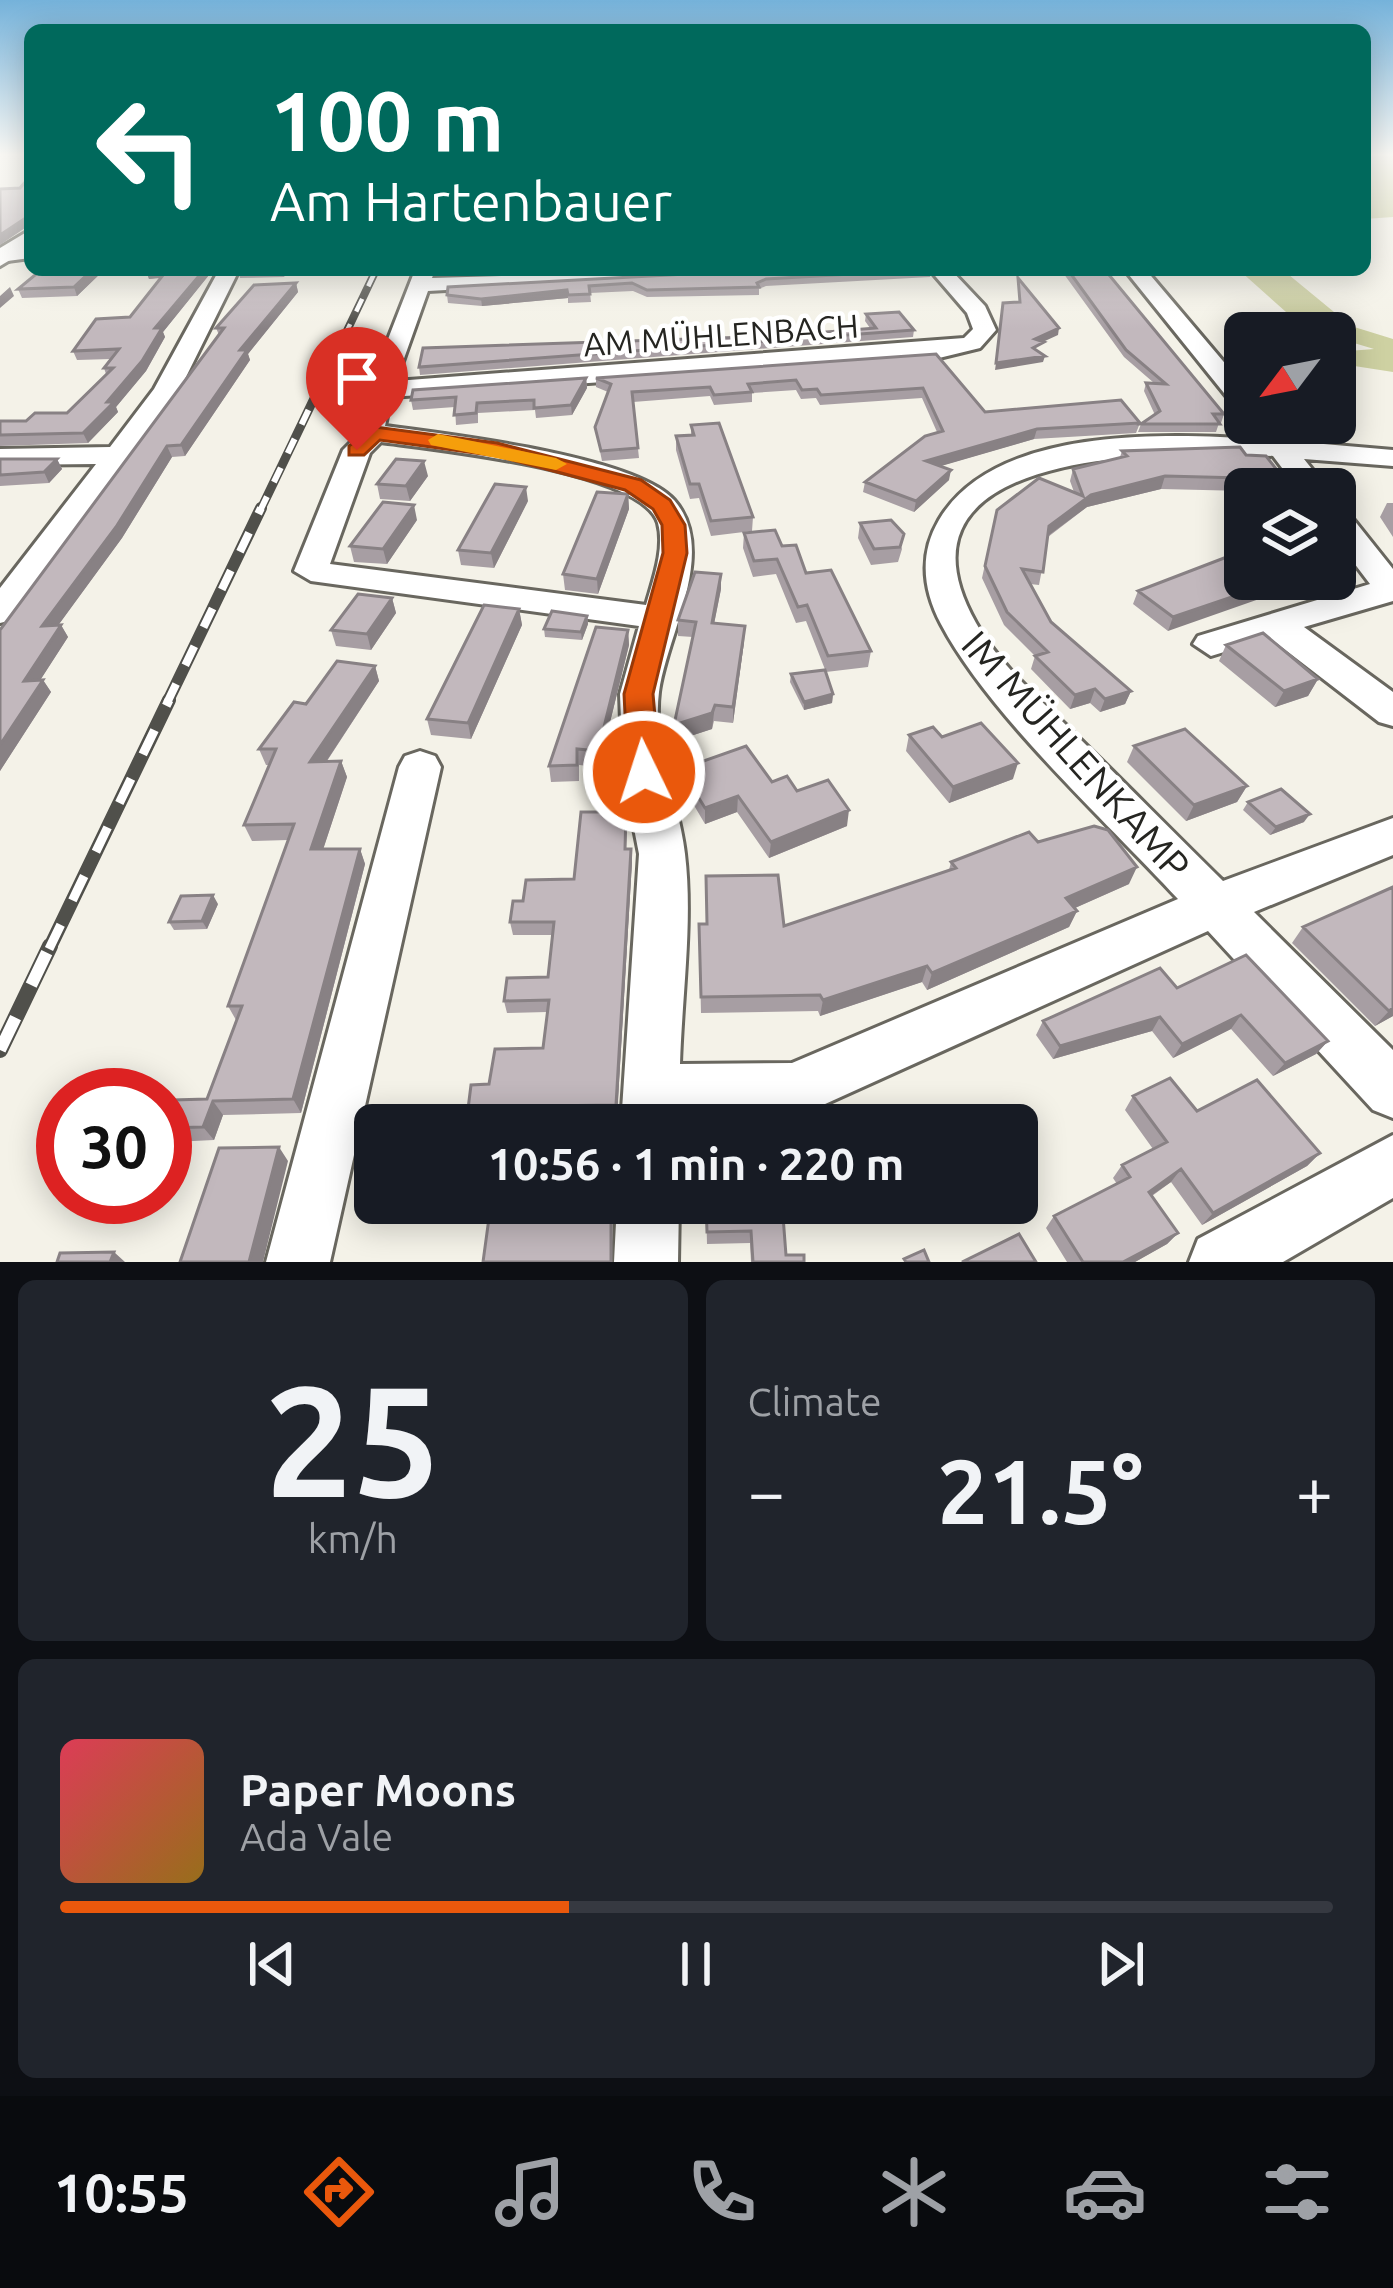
<!DOCTYPE html>
<meta charset="utf-8">
<style>
body{margin:0;font-family:Ubuntu,sans-serif;background:#20242c;color:#f1f3f6;height:100vh;display:flex;flex-direction:column;font-size:45px;white-space:nowrap}
*{box-sizing:border-box;margin:0}
p{font-size:39px;color:#9ea1a6}
.icon{flex:none;width:66px;height:66px;fill:none;stroke:currentColor;stroke-width:2;stroke-linecap:round;stroke-linejoin:round}
.map{position:relative;height:1262px;overflow:hidden}
.side{display:flex;flex-direction:column;gap:18px;padding:18px;background:#0d0f14;flex:1}
.side>*{flex:none}
.top-card{position:absolute;left:24px;top:24px;width:1347px;height:252px;border-radius:18px;box-shadow:0 6px 30px #0003;background:#00695c;color:#fff;overflow:hidden}
.needle{width:78px;rotate:238deg}
.buttons{position:absolute;left:1224px;top:312px;display:grid;gap:24px}
.buttons a{display:grid;place-items:center;width:132px;height:132px;border-radius:18px;background:#171b24;box-shadow:0 6px 30px #0003;font-size:60px}
.speed{position:absolute;left:36px;top:1068px;display:flex;gap:24px;font-size:60px;font-weight:700;text-align:center}
.speed>*{display:grid;place-content:center;width:156px;height:156px;border-radius:50%;background:#171b24;box-shadow:0 6px 30px #0003;line-height:1}
.speed .limit{border:18px solid #d22;background:#fff;color:#111}
.pin{position:absolute;display:grid;place-items:center;width:102px;height:102px;color:#fff;margin:-123px -51px;border-radius:50% 50% 50% 0;rotate:-45deg;box-shadow:0 0 12px #0007}
.pin .icon{rotate:45deg}
.me{position:absolute;width:132px;margin:-66px;rotate:356deg;stroke-linejoin:round;filter:drop-shadow(0 0 9px #0008)}
.turn{display:flex;align-items:center;gap:42px;height:252px;padding:0 48px;font-size:54px}
.turn .icon{width:156px;height:156px;stroke-width:2.5}
.turn b{display:block;font-size:84px;line-height:102px}
.big{font-size:90px;font-weight:700;line-height:1.1}
.side .card{flex:1;display:flex;flex-direction:column;justify-content:center;gap:18px;min-width:0;padding:0 42px;border-radius:18px;background:#20242c}
.side .dial{align-items:center;gap:0}
.dial b{font-size:156px;line-height:1}
.song{display:flex;align-items:center;gap:36px}
.cover{width:144px;height:144px;border-radius:18px;background:linear-gradient(135deg,hsl(350 70% 55%),hsl(40 70% 35%))}
.played{height:12px;border-radius:6px;background:linear-gradient(90deg,#ea580c 40%,#363941 40%)}
.keys{display:flex;justify-content:space-around;direction:ltr}
.heat{display:flex;justify-content:space-between;align-items:center;font-size:66px;direction:ltr}
.side .tiles{flex:1;display:grid;gap:18px;grid-template-columns:1fr 1fr}
.card:last-child{grid-column:span 2}
.trip{position:absolute;left:354px;top:1104px;width:684px;height:120px;border-radius:18px;background:#171b24;box-shadow:0 6px 30px #0003;font-weight:700;line-height:120px;text-align:center}
.tab-bar{display:flex;height:192px;justify-content:space-around;align-items:center;background:#090b0e;color:#9ea1a6}
.tab-bar .icon{width:84px;height:84px}
.tab-bar .selected{color:#ea580c}
.tab-bar b{font-size:54px;color:#f1f3f6}
.map>svg:first-child{display:block}
.green{fill:#ced1a2}
.lines{fill:none;stroke-linecap:round;stroke-linejoin:round}
.minor-casing{stroke:#69675f;stroke-width:6}
.major-casing{stroke:#69675f;stroke-width:6}
.minor{fill:#fff;fill-rule:evenodd}
.major{fill:#fff;fill-rule:evenodd}
.rail-far4-casing{stroke:#50504b;stroke-width:8}
.rail-far3-casing{stroke:#50504b;stroke-width:9}
.rail-far2-casing{stroke:#50504b;stroke-width:12}
.rail-far1-casing{stroke:#50504b;stroke-width:14}
.rail-casing{stroke:#50504b;stroke-width:16}
.rail-far4{stroke:#fff;stroke-width:4.5;stroke-dasharray:14;stroke-linecap:butt}
.rail-far3{stroke:#fff;stroke-width:6;stroke-dasharray:16;stroke-linecap:butt}
.rail-far2{stroke:#fff;stroke-width:8;stroke-dasharray:21;stroke-linecap:butt}
.rail-far1{stroke:#fff;stroke-width:9;stroke-dasharray:27;stroke-linecap:butt}
.rail{stroke:#fff;stroke-width:12;stroke-dasharray:36;stroke-linecap:butt}
.wall{fill:#a79ea3}
.shaded-wall{fill:#888184}
.building{fill:#c2b8bd;stroke:#888184;stroke-width:3}
.route{fill:#ea580c;stroke:#983908;stroke-width:3}
.slow{fill:#f59e0b}
.labels{text-anchor:middle;stroke-width:9;stroke-linejoin:round;paint-order:stroke}
.far-street-label{font-size:33px;fill:#252521;stroke:#fff}
.street-label{font-size:39px;fill:#252521;stroke:#fff}
</style>
<div class="map">
<svg width="1393" height="1262" viewBox="0 0 1393 1262">
<rect width="100%" height="100%" fill="#f4f2e8"/>
<!-- green -->
<path class="green" d="M1365 153H1393V217L1365 219Z
M1239 270H1283L1351 326 1393 339V372L1335 363V352L1374 349 1304 328Z"/>
<g class="lines">
<!-- minor casing -->
<g class="minor-casing">
<path id="minor" d="M30 246V258L0 262V250Z
M219 270H239L179 391 12 620 0 623V588L96 464 0 465V449L110 447 154 389Z
M415 270H435L432 278 715 270 705 276 428 291 396 381 964 338 973 329 967 313 930 270H951L985 306 996 330 980 348 939 358 391 397 385 426C446 434 635 456 674 500 719 551 666 636 659 692 652 747 679 800 685 854 693 921 682 996 680 1064L792 1063 1178 899C1106 821 989 715 941 624 923 590 919 554 939 520 994 426 1165 433 1259 439L1248 423H1275L1289 441 1393 450V466L1304 459 1328 489H1298L1273 456C1176 451 875 444 976 623 1000 666 1040 699 1074 733 1124 782 1173 832 1223 881L1393 818V855L1254 912 1393 1050V1118L1373 1110 1208 931 792 1119 621 1125 639 854 623 772 620 694 639 626 311 581 294 571 343 450 361 432 356 421ZM381 442C432 449 642 470 658 523 665 549 653 580 646 605L330 564 370 453Z
M1125 270H1146L1245 387V411L1236 408Z
M1335 508 1346 510 1393 569V601L1304 627 1393 692V726L1379 722 1270 638 1211 656 1193 644 1198 636 1370 584 1335 538Z
M420 751 435 756 441 767 330 1262H266L399 767 405 756Z
M1393 1135V1198L1283 1262H1189L1198 1239Z
M617 1203H679L678 1262H614Z"/>
</g>
<!-- major casing -->
<g class="major-casing">
<path id="major" d="M30 230V248L0 266V248Z"/>
</g>
<!-- minor -->
<use href="#minor" class="minor"/>
<!-- major -->
<use href="#major" class="major"/>
<!-- rail-far4 casing -->
<g class="rail-far4-casing">
<path id="rail-far4" d="M332 362 376 270"/>
</g>
<!-- rail-far3 casing -->
<g class="rail-far3-casing">
<path id="rail-far3" d="M260 511 333 359"/>
</g>
<!-- rail-far2 casing -->
<g class="rail-far2-casing">
<path id="rail-far2" d="M167 703 261 508"/>
</g>
<!-- rail-far1 casing -->
<g class="rail-far1-casing">
<path id="rail-far1" d="M49 949 169 700"/>
</g>
<!-- rail casing -->
<g class="rail-casing">
<path id="rail" d="M0 1050 50 946"/>
</g>
<!-- rail-far4 -->
<use href="#rail-far4" class="rail-far4"/>
<!-- rail-far3 -->
<use href="#rail-far3" class="rail-far3"/>
<!-- rail-far2 -->
<use href="#rail-far2" class="rail-far2"/>
<!-- rail-far1 -->
<use href="#rail-far1" class="rail-far1"/>
<!-- rail -->
<use href="#rail" class="rail"/>
</g>
<!-- wall -->
<path class="wall" d="M104 270 77 296 22 298 18 289Z
M146 270H213L163 332 165 337 146 371 116 407 118 412 88 443 0 446V421H26L67 413 106 374 104 368 111 359 77 360 73 351 130 317 162 277 149 279Z
M238 270H289L284 277 240 278Z
M451 270H556L452 273Z
M931 270 930 277 766 286 759 289V295L647 297 633 291 590 293 591 302 568 303V298L482 306 448 303 447 295 705 273Z
M956 270H998V273L962 275Z
M1061 270H1105L1224 414 1221 423H1219L1216 432H1138L1141 424 1155 415 1144 391 1146 383H1154L1124 357Z
M296 283 298 292 248 354 250 360 185 456 172 457 122 538 58 625H61L68 637 40 680H43L51 692 0 771V630L219 335 216 328 254 285Z
M866 314 914 330 913 337 420 375 419 367 870 328 865 321Z
M936 354 985 412 1140 423 1136 433 1034 439 940 466 949 480 914 512 863 492 865 482 937 432 922 398 820 405 816 398 801 399 796 390 752 393V402L714 405 710 396 633 402 639 458 602 461 595 427 608 392 596 387V378Z
M586 378 587 388 572 415 536 418 535 410 478 413V423L456 425 455 407 413 410 411 400Z
M691 425 753 517 752 531 711 536 699 498 690 499 676 450V436L691 435Z
M1122 451 1246 455 1284 479 1279 489H1245V491L1161 489 1087 507 1048 537 1039 585 1030 584 1051 622 1131 691 1125 704 1100 712 1090 703 1070 709 1031 669 1035 656 1004 625 982 578 997 510 1074 492 1070 481 1073 469 1120 457Z
M0 459H57L62 469 49 483 0 486Z
M428 476 410 501 380 499 377 484Z
M628 494 629 509 598 594 565 590 563 574Z
M528 501 494 568 461 565 458 550Z
M1387 503H1393V537L1380 517Z
M417 520 387 564 354 562 350 546Z
M891 520 902 549 898 562 871 565 858 538 860 523Z
M744 533 782 546 806 573 871 651 868 667 826 672 806 621 796 623 776 574 753 577 743 548Z
M1245 550 1168 631 1133 604 1138 591Z
M721 589 714 624 744 642 733 723 714 721 712 729 675 741 693 637 678 636V620Z
M392 598 396 613 371 650 336 646 331 630Z
M519 609 522 625 471 739 431 735 427 719Z
M587 616 588 624 582 640 545 637 544 629Z
M628 630 629 645 599 767 579 765V781L551 782 549 766Z
M1226 645 1318 679 1308 696 1275 707 1219 661Z
M375 666 379 681 327 761H341L347 777 323 849H360L365 864 301 1113 223 1115 214 1140 173 1142 165 1167V1120L207 1099 236 1020 228 1006 288 840 252 841 244 825 270 765H266L259 749 306 704Z
M791 674 833 694 832 703 804 710 790 682Z
M909 735 942 737 1013 779 949 803 906 751Z
M1134 746 1247 786 1237 802 1186 821 1127 762Z
M681 769 772 782 797 791 847 826 769 858 737 812 705 824 682 785Z
M1248 802 1304 822 1270 835 1243 810Z
M627 824 626 849H631L632 862 617 1117 472 1119 468 1109 489 1084 543 1048 547 1012 507 1013 504 1001 548 977 553 935H513L510 922 523 901 574 879Z
M1038 842 1129 884 1075 908 1077 911 1069 927 927 990 922 982 820 1016 818 1011 701 1013 699 924 784 926 949 870 951 862Z
M1393 887V1016L1375 1026 1292 943 1303 927Z
M218 904 207 929 174 930 169 922Z
M1177 988 1328 1041 1316 1054 1273 1076 1231 1029 1173 1058 1152 1031 1053 1059 1036 1035 1043 1021Z
M1133 1096 1197 1111 1320 1153 1307 1166 1202 1225 1171 1182 1152 1196 1178 1233 1167 1244 1135 1262H1067L1046 1228 1054 1216 1117 1184 1113 1178 1122 1165 1153 1149 1125 1110Z
M706 1203H782L786 1255 804 1262H751L750 1243 707 1244Z"/>
<!-- shaded-wall -->
<path class="shaded-wall" d="M24 219 28 226 0 245V235Z
M92 270H104L77 296 74 287Z
M146 270H170L172 277 149 279Z
M204 270H213L163 332 165 337 146 371 116 407 118 412 88 443 83 433 107 402 155 328Z
M296 283 298 292 248 354 250 360 185 456 181 445 240 350Z
M10 287 14 296 0 308V296Z
M567 290 568 298 482 306 481 299Z
M1059 328 1058 335 1034 346 1035 339Z
M1045 356 1043 362 995 370 996 363Z
M586 378 587 388 572 415 571 405Z
M1037 429 1034 439 924 471 926 461Z
M167 446 172 457 122 538 49 638 42 626Z
M57 459 62 469 49 483 44 472Z
M424 461 428 476 410 501 406 486Z
M951 470 949 480 914 512 916 501Z
M1165 476 1161 489 1087 507 1045 538 1049 526 1091 495Z
M526 487 528 501 494 568 491 553Z
M628 494 629 509 598 594 597 579Z
M414 505 417 520 387 564 383 549Z
M1345 558 1338 571 1335 573V562Z
M721 574V589L711 639 712 623Z
M1285 579H1316L1168 631 1173 617Z
M392 598 396 613 371 650 367 634Z
M519 609 522 625 471 739 468 723Z
M587 616 588 624 582 640 581 632Z
M61 625 68 637 32 693 24 681Z
M745 626 744 642 733 723V707Z
M628 630 629 645 599 767 598 751Z
M375 666 379 681 316 777 310 762Z
M1318 679 1308 696 1275 707 1284 691Z
M43 680 51 692 0 771V745Z
M1095 689 1090 703 1070 709 1075 695Z
M1131 691 1125 704 1100 712 1105 699Z
M833 694 832 703 804 710V702Z
M715 705 712 729 675 741 674 725Z
M341 761 347 777 318 865 311 849Z
M1018 763 1013 779 949 803 953 787Z
M1247 786 1237 802 1186 821 1194 805Z
M738 796 737 812 705 824V808Z
M849 810 847 826 769 858 771 842Z
M1310 814 1304 822 1270 835 1276 827Z
M360 849 365 864 301 1113 293 1099Z
M631 849 632 862 617 1117 616 1105Z
M1137 867 1129 884 1059 915 1066 898Z
M213 895 218 904 207 929 202 921Z
M1077 911 1069 927 927 990 932 973Z
M927 966 922 982 820 1016 823 1000Z
M1393 1008V1016L1375 1026 1389 1011Z
M1241 1015 1231 1029 1173 1058 1182 1044Z
M1160 1017 1152 1031 1053 1059 1060 1046Z
M1328 1041 1316 1054 1273 1076 1285 1063Z
M213 1101 223 1115 214 1140 203 1127Z
M165 1132 174 1143 165 1167Z
M279 1147 288 1161 263 1262H249Z
M1320 1153 1307 1166 1202 1225 1213 1213Z
M1181 1169 1171 1182 1139 1204 1149 1192Z
M611 1203H613L612 1262H611Z
M1178 1233 1167 1244 1135 1262H1123Z
M114 1252 125 1262H110Z"/>
<!-- building -->
<path class="building" d="M26 181H30V224L24 219 0 235V189L20 188Z
M41 270H92L74 287 18 289Z
M167 270H204L155 328H162L142 361 107 402H114L83 433 0 435V421H26L35 413H67L113 368H104L119 349 73 351 96 319 130 317Z
M710 270H920L766 279 757 283 759 287 647 290 632 283 589 286 590 294 568 295 567 290 481 299 447 295 448 287 705 273Z
M1068 270H1105L1224 414H1213L1220 424H1141L1160 411 1146 383 1166 384 1126 350Z
M1018 278 1059 328 1035 339 1044 342 1033 348 1045 356 996 363 1003 303 1020 302Z
M296 283 240 350H247L181 445 167 446 116 527 42 626 61 625 24 681 43 680 0 745V630L224 328H216L254 285Z
M899 312 914 330 419 367 423 348 776 336 876 328 866 314Z
M936 354 985 412 1121 400 1140 423 1037 429 926 461 951 470 916 501 865 482 925 436 943 431 923 388 821 395 817 389 802 390 796 380 748 384 752 392 714 395 710 387 632 392 638 448 601 451 595 427 611 384 596 378Z
M586 378 571 405 534 408V400L477 403 476 413 454 415 456 397 411 400 413 390Z
M719 423 753 517 711 521 699 484H690L676 436 694 435 691 425Z
M1240 447 1246 455 1266 456 1284 479 1165 476 1091 495 1049 526 1043 572 1022 569 1051 622 1131 691 1105 699 1095 689 1075 695 1035 656 1048 652 1007 612 985 566 997 510 1039 478 1083 496 1073 469 1127 456 1122 451Z
M0 459H57L44 472 0 475Z
M396 459 424 461 406 486 377 484Z
M495 484 526 487 491 553 458 550Z
M597 492 628 494 597 579 563 574Z
M383 502 414 505 383 549 350 546Z
M891 520 904 534 900 547 874 549 860 523Z
M775 530 782 546 796 545 806 573 831 570 871 651 828 656 807 605 798 607 777 559 754 561 744 533Z
M1245 550V579H1285L1173 617 1138 591Z
M695 572 721 574 712 623 745 626 733 707 715 705 712 713 674 725 696 622 678 620Z
M358 594 392 598 367 634 331 630Z
M484 605 519 609 468 723 427 719Z
M552 611 587 616 581 632 544 629Z
M596 627 628 630 598 751 577 749V765L549 766Z
M1263 633 1318 679 1284 691 1226 645Z
M337 661 375 666 310 762 341 761 311 849H360L293 1099 213 1101 203 1127 165 1128V1120L173 1100 207 1099 242 1006H228L294 824 244 825 276 749H259L294 702 306 704Z
M825 670 833 694 804 702 791 674Z
M981 723 1018 763 953 787 909 735 933 727 942 737Z
M1185 729 1247 786 1194 805 1134 746Z
M746 746 772 782 787 776 797 791 828 780 849 810 771 842 738 796 705 808 681 769Z
M1281 789 1310 814 1276 827 1248 802Z
M581 812H626L625 849H631L616 1105 540 1106 538 1125H471L474 1108 468 1109 471 1085 489 1084 495 1049 543 1048 549 1000 504 1001 507 978 548 977 554 922H510L513 901H523L526 880 574 879Z
M1094 826 1108 830 1137 867 1066 898 1077 911 932 973 927 966 823 1000 820 995 701 997 699 924H707L706 876 778 875 784 926 956 868 951 862 1029 832 1038 842Z
M1393 887V1008L1389 1011 1303 927Z
M213 895 202 921 169 922 181 896Z
M1246 955 1328 1041 1285 1063 1241 1015 1182 1044 1160 1017 1060 1046 1043 1021 1160 968 1177 988Z
M1170 1078 1197 1111 1257 1080 1320 1153 1213 1213 1181 1169 1149 1192 1178 1233 1123 1262H1083L1054 1216 1130 1177 1122 1165 1167 1142 1133 1096Z
M279 1147 249 1262H180L219 1148Z
M517 1203H611V1262H483L489 1218H515Z
M706 1203H782L786 1255H804V1262H753L751 1231 707 1232Z
M1019 1234 1036 1262H962Z
M924 1250 929 1262H906L904 1259Z
M114 1252 110 1262H57L60 1253Z"/>
<!-- sky -->
<linearGradient id="sky" x2="0" y2="1"><stop stop-color="#75b2da"/><stop offset="0.47" stop-color="#faf9f5"/><stop offset="1" stop-color="#faf9f5" stop-opacity="0"/></linearGradient>
<rect width="1393" height="329" fill="url(#sky)"/>
<!-- route -->
<path class="route" d="M375 427 497 443 641 480 670 500 685 525 687 553 653 694 660 772 655 780 644 784 628 772 624 694 663 553 662 525 653 509 625 490 497 456 380 440 364 455H349V446Z"/>
<!-- slow -->
<path class="slow" d="M438 434 556 458 567 464 556 470 431 445 428 440Z"/>
<g class="labels">
<!-- far-street labels -->
<g class="far-street-label">
<text transform="translate(721 335) rotate(-4)" y="12">AM MÜHLENBACH</text>
</g>
<!-- street labels -->
<g class="street-label">
<text transform="translate(1076 755) rotate(48)" y="14">IM MÜHLENKAMP</text>
</g>
</g>
</svg>
<div class="buttons">
<a><svg class="needle" viewBox="-14 -14 28 28"><path d="M0-13l5 13h-10z" fill="#e53935"/><path d="M0 13l5-13h-10z" fill="#9ea1a6"/></svg></a>
<a><svg class="icon" aria-label="layers" viewBox="0 0 24 24"><path d="M12 4l9 5-9 5-9-5zM3 14l9 5 9-5"/></svg></a>
</div>
<div class="speed"><div class="limit">30</div></div>
<div class="pin" style="left:357px;top:450px;background:#d93025"><svg class="icon" aria-label="arrive" viewBox="0 0 24 24"><path d="M6 21V4h12l-3 4 3 4H6"/></svg></div>
<svg class="me" style="left:644px;top:772px" viewBox="-20 -20 40 40"><circle r="17" fill="#ea580c" stroke="#fff" stroke-width="3"/><path d="M0-11L8 9 0 5-8 9z" fill="#fff"/></svg>
<div class="trip">10:56 · 1 min · 220 m</div>
<div class="top-card">
<div class="turn"><svg class="icon" aria-label="left" viewBox="0 0 24 24"><path d="M17 20v-9H6M10 6l-5 5 5 5"/></svg><div><b>100 m</b>Am Hartenbauer</div></div>
</div>
</div>
<section class="side">
<div class="tiles">
<div class="card dial"><b>25</b><p>km/h</p></div>
<div class="card"><p>Climate</p>
<div class="heat"><a>−</a><b class="big">21.5°</b><a>+</a></div>
</div>
<div class="card">
<div class="song"><i class="cover"></i><div><b>Paper Moons</b><p>Ada Vale</p></div></div>
<div class="played"></div>
<div class="keys"><svg class="icon" aria-label="previous" viewBox="0 0 24 24"><path d="M18 5L8 12l10 7zM5 5v14"/></svg><svg class="icon" aria-label="pause" viewBox="0 0 24 24"><path d="M8 5v14M16 5v14"/></svg><svg class="icon" aria-label="next" viewBox="0 0 24 24"><path d="M6 5l10 7-10 7zM19 5v14"/></svg></div>
</div>
</div>
</section>
<nav class="tab-bar">
<b>10:55</b>
<svg class="icon selected" aria-label="directions" viewBox="0 0 24 24"><path d="M12 3l9 9-9 9-9-9zM9 14v-3h6M13 9l2 2-2 2"/></svg>
<svg class="icon" aria-label="music" viewBox="0 0 24 24"><path d="M9 18V5l10-2v13"/><circle cx="6" cy="18" r="3"/><circle cx="16" cy="16" r="3"/></svg>
<svg class="icon" aria-label="phone" viewBox="0 0 24 24"><path d="M5 4h4l2 5-3 2q2 4 5 5l2-3 5 2v4C11 20 4 13 5 4z"/></svg>
<svg class="icon" aria-label="climate" viewBox="0 0 24 24"><path d="M12 3v18M4 7l16 10M4 17L20 7"/></svg>
<svg class="icon" aria-label="car" viewBox="0 0 24 24"><path d="M5 17H2v-5l4-1 3-4h7l3 4 3 1v5h-3M9 17h6M6 11h13"/><circle cx="7" cy="17" r="2"/><circle cx="17" cy="17" r="2"/></svg>
<svg class="icon" aria-label="filters" viewBox="0 0 24 24"><path d="M4 7h16M4 17h16"/><circle cx="9" cy="7" r="2"/><circle cx="15" cy="17" r="2"/></svg>
</nav>
